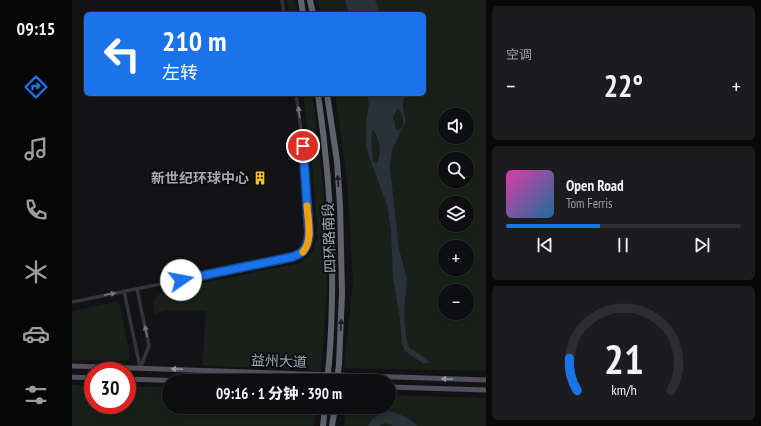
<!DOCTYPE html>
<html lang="zh">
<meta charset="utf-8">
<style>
body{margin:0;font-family:"PT Sans Narrow","Noto Sans SC",sans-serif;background:#1c1c1e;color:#f1f3f6;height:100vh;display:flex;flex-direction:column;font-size:15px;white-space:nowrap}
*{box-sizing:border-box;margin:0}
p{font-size:13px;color:#9b9c9f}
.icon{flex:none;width:22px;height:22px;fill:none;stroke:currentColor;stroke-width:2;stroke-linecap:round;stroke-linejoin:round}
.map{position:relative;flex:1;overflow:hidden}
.drawer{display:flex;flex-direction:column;gap:6px;padding:6px;background:#080809;width:275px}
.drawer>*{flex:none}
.banner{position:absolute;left:12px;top:12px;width:342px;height:84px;border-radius:6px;box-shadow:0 2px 10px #0003,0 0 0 1px #2e2e30;background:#1a73e8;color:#fff;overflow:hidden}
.controls{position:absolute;left:366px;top:108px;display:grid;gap:8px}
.controls a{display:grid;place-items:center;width:36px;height:36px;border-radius:50%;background:#0e0e10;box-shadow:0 2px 10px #0003,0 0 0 1px #2e2e30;font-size:20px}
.speed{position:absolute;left:12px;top:362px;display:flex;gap:8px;font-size:20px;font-weight:700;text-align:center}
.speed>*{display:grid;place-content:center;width:52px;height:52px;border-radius:50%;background:#0e0e10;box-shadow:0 2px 10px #0003,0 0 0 1px #2e2e30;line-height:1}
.speed .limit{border:6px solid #d22;background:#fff;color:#111}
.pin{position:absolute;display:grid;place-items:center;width:34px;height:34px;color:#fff;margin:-17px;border:2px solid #fff;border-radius:50%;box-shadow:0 1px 4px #0007}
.me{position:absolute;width:44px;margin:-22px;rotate:78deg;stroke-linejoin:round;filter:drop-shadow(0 0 3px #0008)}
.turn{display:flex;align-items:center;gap:14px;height:84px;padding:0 12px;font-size:18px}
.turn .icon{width:52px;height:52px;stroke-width:2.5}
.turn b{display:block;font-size:28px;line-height:34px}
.big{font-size:30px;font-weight:800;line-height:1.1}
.drawer .widget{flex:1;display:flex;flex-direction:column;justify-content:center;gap:6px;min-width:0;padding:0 14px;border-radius:6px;background:#1c1c1e}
.drawer .dial{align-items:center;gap:0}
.dial svg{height:104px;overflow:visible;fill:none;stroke:#2e2e30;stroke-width:7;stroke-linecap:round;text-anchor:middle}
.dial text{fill:#f1f3f6;stroke:none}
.song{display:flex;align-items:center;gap:12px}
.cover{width:48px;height:48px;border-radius:6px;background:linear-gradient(135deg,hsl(320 70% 55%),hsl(200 70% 35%))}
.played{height:4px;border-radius:2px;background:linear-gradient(90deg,#1a73e8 40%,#2e2e30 40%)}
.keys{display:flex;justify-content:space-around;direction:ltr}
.heat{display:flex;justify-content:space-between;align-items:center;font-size:22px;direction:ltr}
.trip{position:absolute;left:90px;top:374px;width:234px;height:40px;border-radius:20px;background:#0e0e10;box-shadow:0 2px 10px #0003,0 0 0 1px #2e2e30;font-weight:800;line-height:40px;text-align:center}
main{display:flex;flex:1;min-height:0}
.tabs{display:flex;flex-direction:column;width:72px;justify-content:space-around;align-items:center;background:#060606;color:#9b9c9f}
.tabs .icon{width:28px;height:28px}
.tabs .selected{color:#1a73e8}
.tabs b{font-size:18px;color:#f1f3f6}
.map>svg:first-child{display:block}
.green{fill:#19201a;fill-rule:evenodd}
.water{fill:#29313a;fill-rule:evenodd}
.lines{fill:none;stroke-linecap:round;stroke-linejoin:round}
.minor{stroke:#34353a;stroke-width:3.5}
.primary{stroke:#50515a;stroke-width:5}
.motorway{stroke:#60626c;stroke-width:6}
.motorway-bridge{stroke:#60626c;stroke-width:6}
.oneway{fill:#72757f}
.oneway2{fill:#1e1f22}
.oneway3{fill:#9397a4}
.route-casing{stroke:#114b97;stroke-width:10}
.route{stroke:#1a73e8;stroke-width:7}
.slow{stroke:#f59e0b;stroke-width:7}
.labels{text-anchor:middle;stroke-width:4;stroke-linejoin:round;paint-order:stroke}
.poi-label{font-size:14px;font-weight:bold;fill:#a4a9b7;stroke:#0e0e10;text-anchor:end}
.street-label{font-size:14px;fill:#a4a9b7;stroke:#0e0e10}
</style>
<main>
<nav class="tabs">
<b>09:15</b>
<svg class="icon selected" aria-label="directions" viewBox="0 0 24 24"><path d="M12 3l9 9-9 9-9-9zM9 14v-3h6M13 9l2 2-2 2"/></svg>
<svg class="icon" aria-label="music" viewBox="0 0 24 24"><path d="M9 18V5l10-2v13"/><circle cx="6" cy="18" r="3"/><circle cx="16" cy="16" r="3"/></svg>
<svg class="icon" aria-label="phone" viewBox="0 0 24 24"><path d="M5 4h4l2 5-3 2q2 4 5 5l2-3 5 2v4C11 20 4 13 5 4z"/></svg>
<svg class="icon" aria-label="climate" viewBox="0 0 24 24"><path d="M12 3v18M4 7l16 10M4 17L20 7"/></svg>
<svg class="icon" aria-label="car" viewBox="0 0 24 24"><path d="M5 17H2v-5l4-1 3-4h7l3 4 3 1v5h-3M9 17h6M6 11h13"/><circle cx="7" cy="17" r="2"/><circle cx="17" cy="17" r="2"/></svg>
<svg class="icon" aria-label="filters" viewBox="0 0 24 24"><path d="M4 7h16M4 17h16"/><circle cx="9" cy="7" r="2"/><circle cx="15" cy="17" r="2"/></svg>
</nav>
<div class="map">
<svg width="414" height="426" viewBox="0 0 414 426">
<rect width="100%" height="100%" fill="#131315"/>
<!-- green -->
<path class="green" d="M215 0H223L226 14H217Z
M246 0H414V371L272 368 281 280 275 180 263 94H352V14H248ZM373 115H395V137H373ZM373 159H395V181H373ZM373 203H395V225H373ZM373 247H395V269H373ZM373 291H395V313H373Z
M231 94H240L241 98C248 156 256 215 255 274 255 307 251 339 249 371L130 365 134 311 92 310 83 314 81 302 89 292 228 263 237 256 241 250 246 238 241 175Z
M45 302 48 306 58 356 55 361 0 360V311Z
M0 385 21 386V405H55V387H97V407H244L242 426H0Z
M317 395 414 398V426H272L274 407H317Z"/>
<!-- water -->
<path class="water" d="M273 0H303L309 14H277Z
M295 94H334C328 102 332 112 334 121L320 149 318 168 327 249 335 279 332 310 334 337 337 348 354 358 357 362 352 364 333 351 330 344 328 319 321 277 319 230 315 205 298 159 294 147V122L297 105ZM325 109H327C331 117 334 123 328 130L323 129V122L321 120V116L323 115ZM301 129C308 140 310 151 305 163L301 162C300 151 298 139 301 129Z
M317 411C329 414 337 418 345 426H320V425L313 423 308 426H296C300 417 308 414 317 411Z"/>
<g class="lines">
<!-- minor -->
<path class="minor" d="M210 0 212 14
M65 289 77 346 68 368
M52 291 68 367
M0 302 221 257C233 253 236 246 237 233L231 145 224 94"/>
<!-- primary -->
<path class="primary" d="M0 366 414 380
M0 377 21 378
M55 379 114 381
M317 387 414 390"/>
<!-- motorway -->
<path class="motorway" d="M229 0 231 14
M238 0 241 14
M246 94C259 183 264 273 257 363
M255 94 265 161 268 205 270 293 267 364
M251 426 253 407
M260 426 263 407"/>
<!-- motorway-bridge -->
<path class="motorway-bridge" d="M255 381 257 363
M265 381 267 364"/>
</g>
<!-- one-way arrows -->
<defs><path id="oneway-solid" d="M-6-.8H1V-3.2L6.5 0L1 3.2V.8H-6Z"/></defs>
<g class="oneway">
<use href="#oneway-solid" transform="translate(227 112) rotate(-97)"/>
<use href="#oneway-solid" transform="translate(38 294) rotate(-11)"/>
<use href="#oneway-solid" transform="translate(74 331) rotate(-102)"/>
</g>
<g class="oneway2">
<use href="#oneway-solid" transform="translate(266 181) rotate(-94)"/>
<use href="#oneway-solid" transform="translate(269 325) rotate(-88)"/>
</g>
<g class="oneway3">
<use href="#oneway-solid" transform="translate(105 369) rotate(-178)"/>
<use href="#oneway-solid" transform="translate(375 379) rotate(-178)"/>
</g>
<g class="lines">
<!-- route casing -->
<g class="route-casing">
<path id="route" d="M109 280 220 257C233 253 236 246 237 233L231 146"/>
</g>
<!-- route -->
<use href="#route" class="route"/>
<!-- slow -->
<path class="slow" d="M231 252C241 240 236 221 235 206"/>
</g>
<!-- icons -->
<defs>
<g id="building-bare" transform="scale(1.08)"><path d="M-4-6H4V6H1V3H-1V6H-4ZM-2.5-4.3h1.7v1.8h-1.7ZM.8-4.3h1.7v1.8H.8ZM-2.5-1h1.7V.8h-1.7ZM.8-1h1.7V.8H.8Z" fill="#ffc022" stroke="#0e0e10" stroke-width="2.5" paint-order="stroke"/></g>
</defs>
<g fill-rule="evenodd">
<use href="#building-bare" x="188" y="178"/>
</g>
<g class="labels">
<!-- poi labels -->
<g class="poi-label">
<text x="177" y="183">新世纪环球中心</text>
</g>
<!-- street labels -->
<g class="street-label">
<text transform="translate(257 238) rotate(-92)" y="5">四环路南段</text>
<text transform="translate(207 361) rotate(2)" y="5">益州大道</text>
</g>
</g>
</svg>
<div class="controls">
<a><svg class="icon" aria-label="sound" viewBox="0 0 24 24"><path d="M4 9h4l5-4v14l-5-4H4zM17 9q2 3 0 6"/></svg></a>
<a><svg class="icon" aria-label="search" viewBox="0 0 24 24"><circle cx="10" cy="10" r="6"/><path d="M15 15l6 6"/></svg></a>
<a><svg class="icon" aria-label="layers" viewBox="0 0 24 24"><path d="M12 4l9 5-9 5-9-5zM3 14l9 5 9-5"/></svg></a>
<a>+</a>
<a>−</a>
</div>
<div class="speed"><div class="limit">30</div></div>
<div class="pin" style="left:231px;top:146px;background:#d93025"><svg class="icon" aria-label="arrive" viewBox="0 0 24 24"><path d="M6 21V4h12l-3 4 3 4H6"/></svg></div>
<svg class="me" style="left:109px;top:280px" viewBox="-20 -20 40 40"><circle r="19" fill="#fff"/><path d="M0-13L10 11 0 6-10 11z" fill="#1a73e8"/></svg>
<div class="trip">09:16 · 1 分钟 · 390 m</div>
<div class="banner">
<div class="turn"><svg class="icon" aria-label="left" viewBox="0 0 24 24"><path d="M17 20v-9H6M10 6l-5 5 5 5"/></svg><div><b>210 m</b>左转</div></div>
</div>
</div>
<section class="drawer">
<div class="widget"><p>空调</p>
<div class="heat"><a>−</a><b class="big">22°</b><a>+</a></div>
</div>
<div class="widget">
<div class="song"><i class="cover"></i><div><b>Open Road</b><p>Tom Ferris</p></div></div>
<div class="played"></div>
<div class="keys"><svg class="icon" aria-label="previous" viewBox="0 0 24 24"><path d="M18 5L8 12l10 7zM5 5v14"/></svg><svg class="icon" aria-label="pause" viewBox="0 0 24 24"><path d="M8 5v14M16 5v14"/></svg><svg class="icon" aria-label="next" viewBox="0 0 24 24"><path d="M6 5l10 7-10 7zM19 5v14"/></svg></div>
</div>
<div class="widget dial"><svg viewBox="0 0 100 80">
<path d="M14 69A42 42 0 1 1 86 69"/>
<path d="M14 69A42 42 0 0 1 8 44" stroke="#1a73e8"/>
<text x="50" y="56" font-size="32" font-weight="700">21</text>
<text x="50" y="72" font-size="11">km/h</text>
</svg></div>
</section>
</main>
